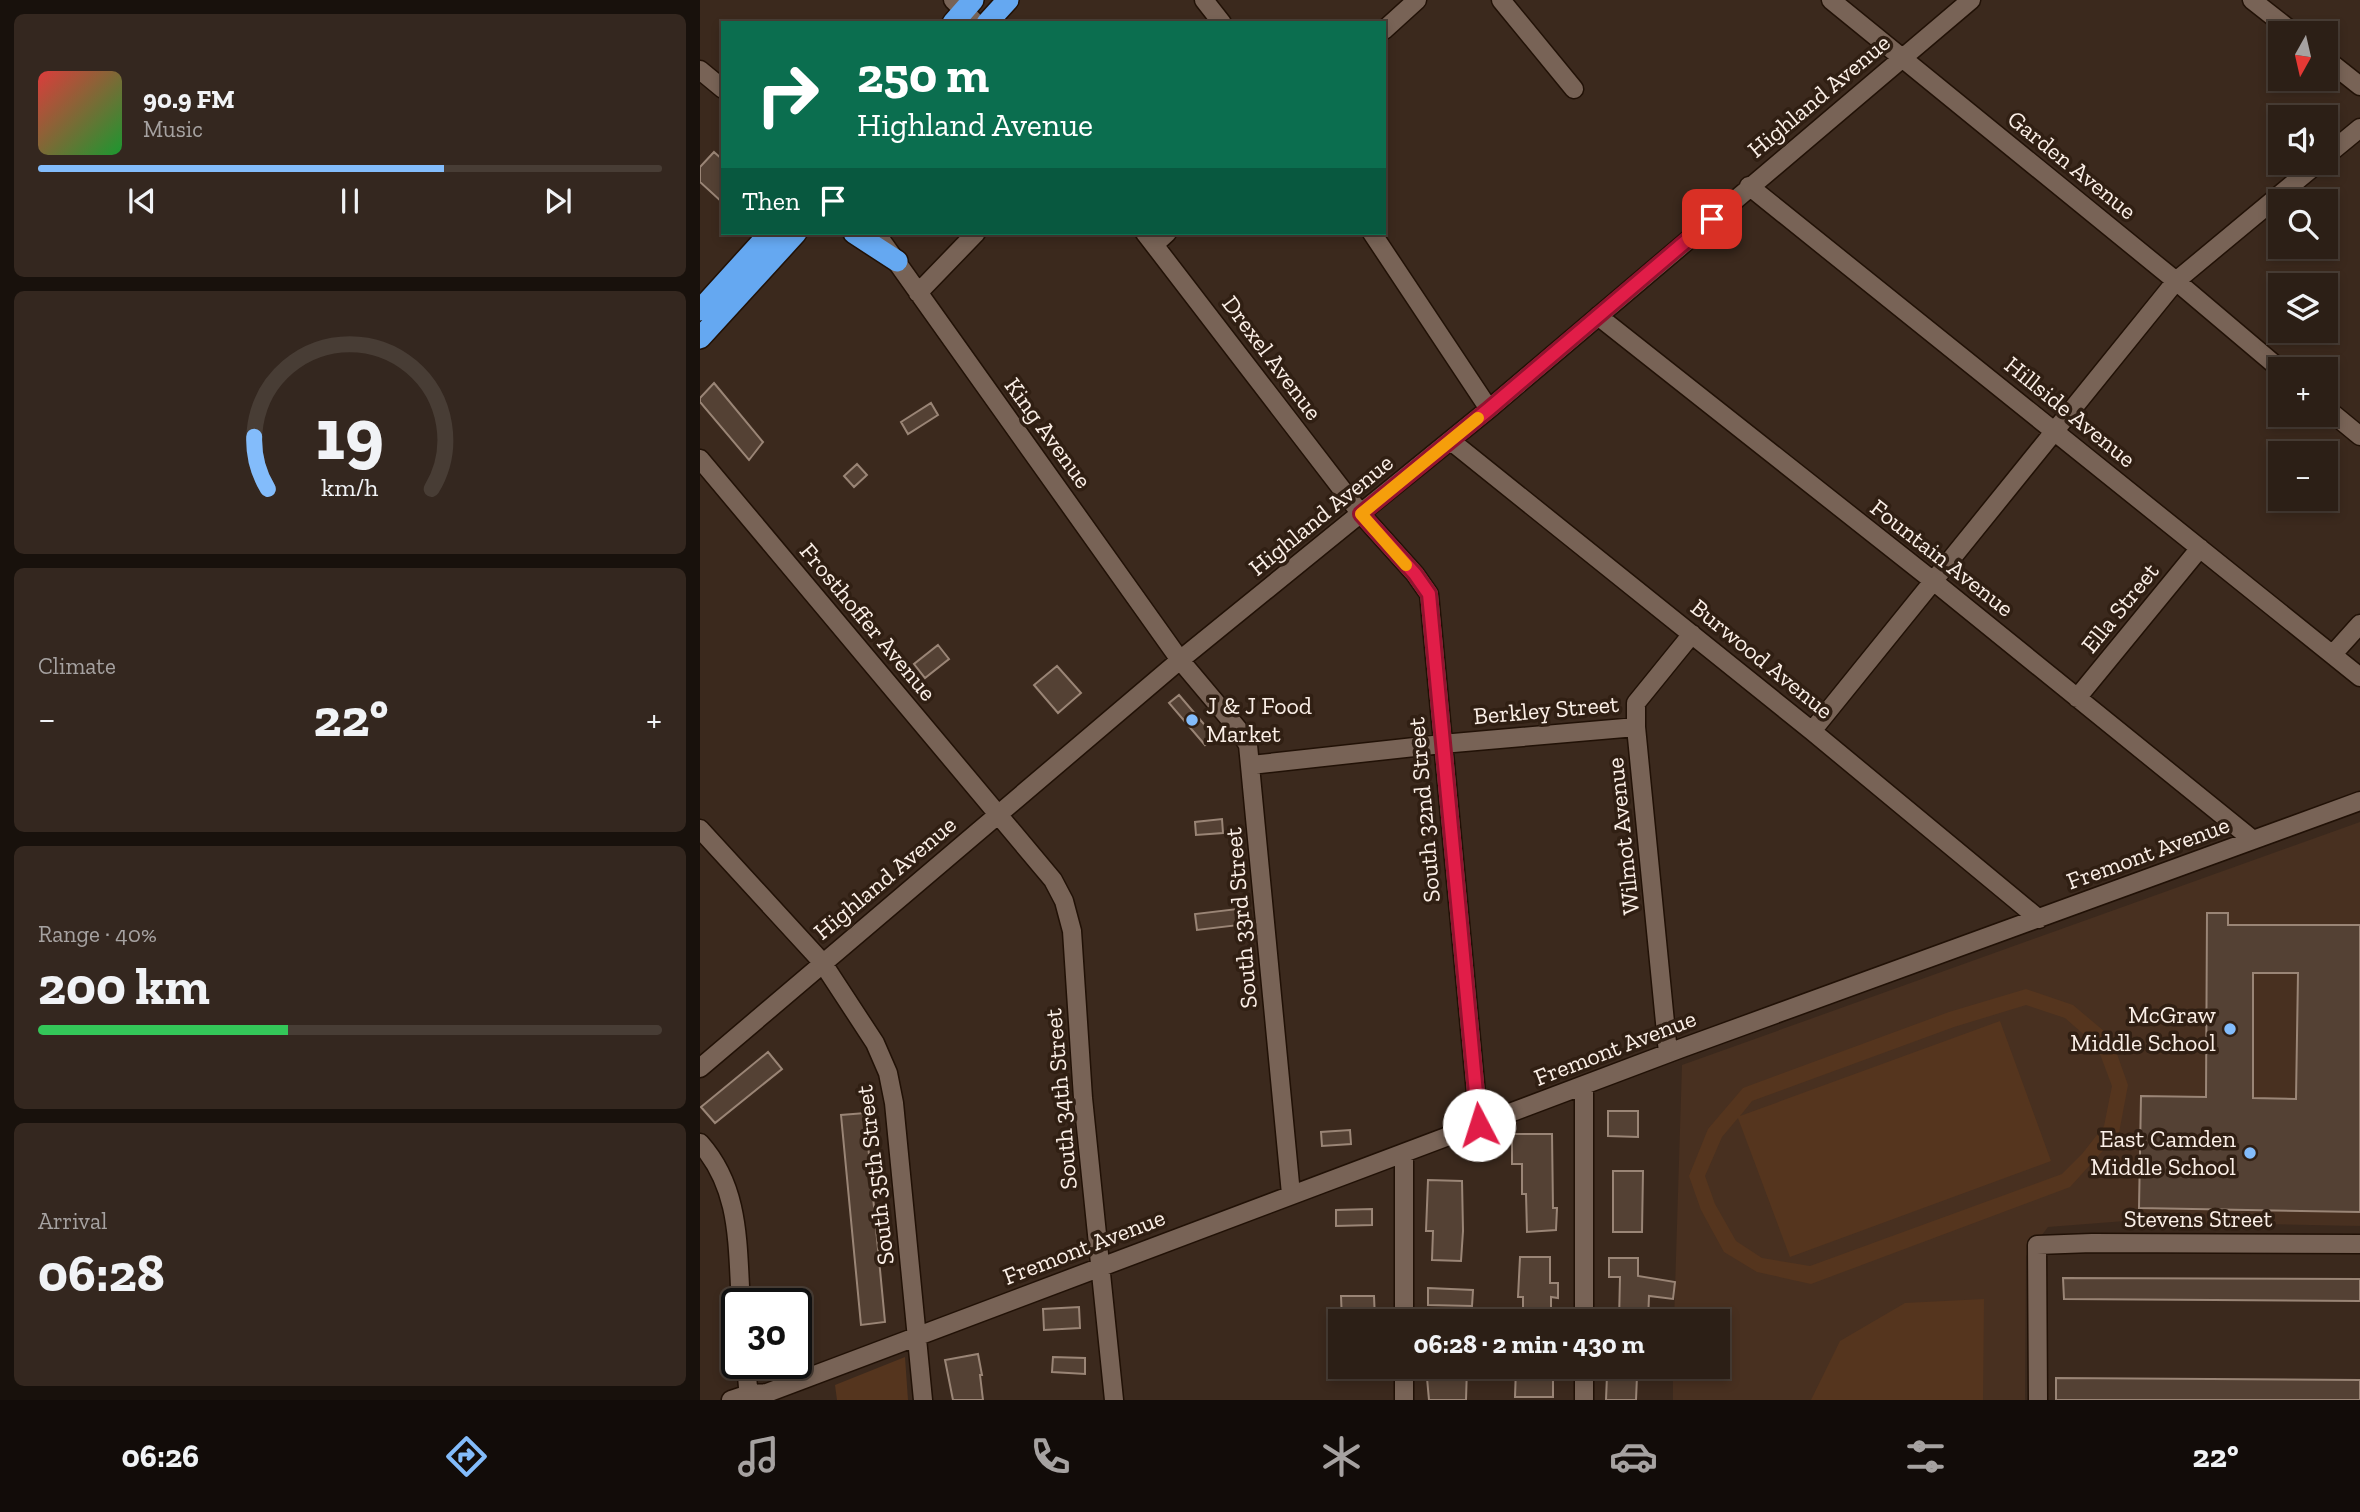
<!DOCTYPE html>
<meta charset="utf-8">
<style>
body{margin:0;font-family:"Zilla Slab",serif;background:#34271f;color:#f1f3f6;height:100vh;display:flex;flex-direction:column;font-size:26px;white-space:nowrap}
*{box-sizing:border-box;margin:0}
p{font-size:23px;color:#a6a2a1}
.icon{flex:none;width:38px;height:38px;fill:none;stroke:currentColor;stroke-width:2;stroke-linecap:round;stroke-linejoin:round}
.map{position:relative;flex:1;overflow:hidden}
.drawer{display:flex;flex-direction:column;gap:14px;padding:14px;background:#18110c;width:700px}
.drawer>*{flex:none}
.top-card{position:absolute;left:21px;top:21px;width:665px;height:214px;border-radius:0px;box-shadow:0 4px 10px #0003,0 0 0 2px #483d35;background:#0b6e4f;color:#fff;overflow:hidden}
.needle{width:46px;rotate:188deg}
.fabs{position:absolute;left:1568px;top:21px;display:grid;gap:14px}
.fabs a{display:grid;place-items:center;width:70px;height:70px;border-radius:0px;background:#2c1f16;box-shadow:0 4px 10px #0003,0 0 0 2px #483d35;font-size:35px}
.speed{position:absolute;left:21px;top:1288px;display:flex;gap:14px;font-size:35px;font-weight:700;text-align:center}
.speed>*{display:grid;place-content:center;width:91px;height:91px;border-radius:50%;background:#2c1f16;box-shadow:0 4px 10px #0003,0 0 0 2px #483d35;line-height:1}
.speed .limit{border:4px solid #111;border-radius:10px;background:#fff;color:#111}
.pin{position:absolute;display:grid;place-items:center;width:60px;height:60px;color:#fff;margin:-30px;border-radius:14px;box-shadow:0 4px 10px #0006}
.me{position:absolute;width:77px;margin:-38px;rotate:355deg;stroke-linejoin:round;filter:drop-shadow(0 0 5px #0008)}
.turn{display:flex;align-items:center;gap:24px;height:147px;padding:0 21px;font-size:32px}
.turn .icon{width:91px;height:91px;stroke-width:2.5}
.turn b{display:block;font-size:49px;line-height:60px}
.then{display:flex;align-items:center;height:66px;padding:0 21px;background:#0003;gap:14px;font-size:26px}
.big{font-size:52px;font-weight:700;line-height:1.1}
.drawer .card{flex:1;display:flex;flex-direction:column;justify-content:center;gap:10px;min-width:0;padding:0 24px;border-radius:10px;background:#34271f}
.drawer .dial{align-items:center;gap:0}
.dial svg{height:182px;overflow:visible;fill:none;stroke:#483d35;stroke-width:7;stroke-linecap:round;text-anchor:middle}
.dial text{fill:#f1f3f6;stroke:none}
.song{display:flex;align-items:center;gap:21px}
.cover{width:84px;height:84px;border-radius:10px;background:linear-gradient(135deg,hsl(0 70% 55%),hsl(130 70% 35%))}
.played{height:7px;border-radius:4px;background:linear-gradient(90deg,#83bcfb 65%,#483d35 65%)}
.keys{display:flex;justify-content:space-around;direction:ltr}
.heat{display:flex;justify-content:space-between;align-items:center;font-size:38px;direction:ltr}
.charge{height:10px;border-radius:5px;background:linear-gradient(90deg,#34c759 40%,#483d35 0)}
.trip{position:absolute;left:628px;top:1309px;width:402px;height:70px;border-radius:0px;background:#2c1f16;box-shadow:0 4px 10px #0003,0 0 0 2px #483d35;font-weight:700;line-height:70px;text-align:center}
.tab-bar{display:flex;height:112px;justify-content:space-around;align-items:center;background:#120c09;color:#a6a2a1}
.tab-bar .icon{width:49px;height:49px}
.tab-bar .current{color:#83bcfb}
.tab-bar b{font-size:32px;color:#f1f3f6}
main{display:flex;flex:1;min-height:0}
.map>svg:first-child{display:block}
.built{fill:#483020}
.green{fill:#55351e;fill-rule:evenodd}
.building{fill:#544134;stroke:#9a8576;stroke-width:2;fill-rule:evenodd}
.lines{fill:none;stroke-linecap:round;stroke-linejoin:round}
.minor-casing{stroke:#211106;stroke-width:21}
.highway-casing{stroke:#211106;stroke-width:24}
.minor{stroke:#786356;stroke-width:18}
.highway{stroke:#65a8f1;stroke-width:21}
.route-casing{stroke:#92132f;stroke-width:18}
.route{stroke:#e11d48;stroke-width:12}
.slow{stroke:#f59e0b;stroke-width:12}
.poi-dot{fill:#83bcfb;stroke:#301f13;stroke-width:2.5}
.labels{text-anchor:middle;stroke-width:7;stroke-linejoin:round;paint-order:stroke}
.street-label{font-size:24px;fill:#fbefe7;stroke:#301f13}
.poi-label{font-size:24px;fill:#fbefe7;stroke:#301f13;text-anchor:end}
</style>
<main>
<section class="drawer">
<div class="card">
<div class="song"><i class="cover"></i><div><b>90.9 FM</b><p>Music</p></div></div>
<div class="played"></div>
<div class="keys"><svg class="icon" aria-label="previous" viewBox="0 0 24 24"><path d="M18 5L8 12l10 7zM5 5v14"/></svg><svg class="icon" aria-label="pause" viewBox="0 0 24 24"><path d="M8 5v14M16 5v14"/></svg><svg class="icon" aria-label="next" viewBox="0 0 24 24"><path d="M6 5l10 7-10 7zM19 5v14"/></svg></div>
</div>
<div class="card dial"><svg viewBox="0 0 100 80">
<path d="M14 69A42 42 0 1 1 86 69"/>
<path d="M14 69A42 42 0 0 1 8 46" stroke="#83bcfb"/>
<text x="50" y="56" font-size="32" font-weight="700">19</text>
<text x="50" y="72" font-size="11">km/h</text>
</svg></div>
<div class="card"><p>Climate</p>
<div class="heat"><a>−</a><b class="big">22°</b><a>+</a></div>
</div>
<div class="card"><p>Range · 40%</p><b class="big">200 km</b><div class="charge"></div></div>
<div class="card"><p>Arrival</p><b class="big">06:28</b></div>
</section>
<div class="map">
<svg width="1660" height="1400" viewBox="0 0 1660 1400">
<rect width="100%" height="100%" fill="#3b291d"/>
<!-- built -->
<path class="built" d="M1660 822V1226L1425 1221 1348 1227 1326 1256 1325 1400H973V1367H1018V1321H974L982 1065Z"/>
<!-- green -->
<path class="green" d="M1326 989 1373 1005 1411 1037 1428 1085 1419 1133 1370 1187 1111 1284 1057 1272 1024 1252 1001 1210 989 1176 1008 1129 1043 1088 1249 1012ZM1326 1005 1365 1018 1397 1046 1412 1086 1404 1126 1382 1154 1362 1174 1110 1266 1062 1258 1036 1241 1015 1204 1005 1176 1022 1137 1038 1118 1090 1257 1351 1161 1300 1021 1040 1116 1052 1101 1254 1027Z
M1284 1299 1283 1400H1111L1140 1341 1205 1303Z
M205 1357 208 1400H137L135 1385Z"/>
<!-- building -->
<path class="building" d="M14 152 23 160V203L0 182V167Z
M14 383 63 442 49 460 0 402V398Z
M231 403 238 415 208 434 201 422Z
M157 464 167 475 154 487 144 476Z
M238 645 249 659 225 678 214 664Z
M357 666 381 693 358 713 334 685Z
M479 695 515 737 505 745 469 703Z
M522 819 523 833 496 835 495 822Z
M537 909 539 925 497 930 495 914Z
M1507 913H1528V925H1660V1212L1439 1208 1441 1096 1506 1097ZM1553 973H1598L1596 1099 1553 1098Z
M68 1052 82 1069 15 1123 1 1107Z
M908 1111H938V1137L908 1136Z
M165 1113 185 1322 161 1325 141 1115Z
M650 1130 651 1144 622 1146 621 1132Z
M812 1134H852L853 1208H857L856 1230 827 1232 826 1194H822V1164H812Z
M913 1171H943L942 1232H913Z
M728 1180 762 1181 763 1231 761 1261 732 1260 733 1231H726Z
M672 1209V1225L636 1226V1210Z
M820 1257H850V1283H858V1298L851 1297V1321H823V1297H818Z
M909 1258H938V1276L975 1282 973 1299 949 1296 948 1321H919L920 1277H909Z
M1363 1278 1660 1279V1301L1364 1299Z
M728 1288 773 1290 772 1306 728 1305Z
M641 1296H674L675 1320 642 1321Z
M379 1307 380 1328 344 1330 343 1309Z
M278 1354 282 1375H280L283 1400H253L245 1360Z
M353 1357 385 1358V1374L352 1372Z
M726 1367H767L766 1400H729Z
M816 1368 853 1369V1397H815Z
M907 1375 937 1376 936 1400H906Z
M1356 1378 1660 1380V1400H1356Z"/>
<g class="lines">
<!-- minor casing -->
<g class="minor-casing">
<path id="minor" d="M253 0 276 23
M504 0 522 23
M801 0 874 89
M1131 0 1476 281 1580 369
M1552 0 1594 33
M684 30 717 0
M1626 59 1660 86
M0 70 23 89
M1626 156 1660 128
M1049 186 1660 677
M176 233 480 660 538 729 548 745 591 1194
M445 233 661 514 715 574 729 594 779 1125
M672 233 789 409
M454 245 467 233
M218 293 276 233
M898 316 1232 580 1553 840
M1626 408 1660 436
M751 441 1112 731 1339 919
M0 459 353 880 364 901 372 931 383 1098 414 1400
M1633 654 1660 624
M1377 698 1500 548
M1112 731 1476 281 1618 163
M551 765 742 744 936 727
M0 829 122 962 175 1043 188 1073 194 1103 223 1400
M968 1053 936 727V703L992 634
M0 1068 480 660 789 409 1271 0
M0 1143C41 1189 37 1245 41 1304
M704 1321V1154
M884 1321V1086
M46 1363 49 1400
M31 1400 49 1394 67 1393 982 1048 1660 801
M704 1400V1367
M884 1400V1367
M1338 1400 1337 1245 1392 1243 1660 1244"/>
</g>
<!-- highway casing -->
<g class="highway-casing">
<path id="highway" d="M253 23 273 0
M287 23 308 0
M154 233 197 261
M0 310 70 233
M0 338 96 233"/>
</g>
<!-- minor -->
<use href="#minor" class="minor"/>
<!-- highway -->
<use href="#highway" class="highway"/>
</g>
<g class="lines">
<!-- route casing -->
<g class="route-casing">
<path id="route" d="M779 1125 729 594 715 574 661 514 789 409 1012 219"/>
</g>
<!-- route -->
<use href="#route" class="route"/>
<!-- slow -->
<path class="slow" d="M706 565 661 514 778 418"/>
</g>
<!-- markers -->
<g class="poi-dot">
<circle cx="492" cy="720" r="7"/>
<circle cx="1530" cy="1029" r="7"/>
<circle cx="1550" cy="1153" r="7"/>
</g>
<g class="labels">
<!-- street labels -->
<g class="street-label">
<text transform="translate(1119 96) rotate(-40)" y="8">Highland Avenue</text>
<text transform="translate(1372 165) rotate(39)" y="8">Garden Avenue</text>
<text transform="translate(572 358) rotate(53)" y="8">Drexel Avenue</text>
<text transform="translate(1370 412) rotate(39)" y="8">Hillside Avenue</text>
<text transform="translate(348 433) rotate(54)" y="8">King Avenue</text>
<text transform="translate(621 515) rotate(-39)" y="8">Highland Avenue</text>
<text transform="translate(1242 558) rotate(38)" y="8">Fountain Avenue</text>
<text transform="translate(1420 608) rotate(-51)" y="8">Ella Street</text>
<text transform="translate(168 622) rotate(50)" y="8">Frosthoffer Avenue</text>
<text transform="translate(1062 659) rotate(39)" y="8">Burwood Avenue</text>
<text transform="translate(846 710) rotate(-5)" y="8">Berkley Street</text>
<text transform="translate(724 810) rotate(-95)" y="8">South 32nd Street</text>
<text transform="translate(923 836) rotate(-96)" y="8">Wilmot Avenue</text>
<text transform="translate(1448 853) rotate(-20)" y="8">Fremont Avenue</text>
<text transform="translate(185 878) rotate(-40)" y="8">Highland Avenue</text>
<text transform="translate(541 918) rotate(-95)" y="8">South 33rd Street</text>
<text transform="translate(915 1048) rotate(-21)" y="8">Fremont Avenue</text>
<text transform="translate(361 1099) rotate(-95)" y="8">South 34th Street</text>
<text transform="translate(175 1175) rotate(-97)" y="8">South 35th Street</text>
<text x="1498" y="1227">Stevens Street</text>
<text transform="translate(384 1247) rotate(-21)" y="8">Fremont Avenue</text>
</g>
<!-- poi labels -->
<g class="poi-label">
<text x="506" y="714" text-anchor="start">J &amp; J Food<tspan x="506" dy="28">Market</tspan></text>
<text x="1516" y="1023">McGraw<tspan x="1516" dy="28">Middle School</tspan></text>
<text x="1536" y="1147">East Camden<tspan x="1536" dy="28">Middle School</tspan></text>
</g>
</g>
</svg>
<div class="fabs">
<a><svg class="needle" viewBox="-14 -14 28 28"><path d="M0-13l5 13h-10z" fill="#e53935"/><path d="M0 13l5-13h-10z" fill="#a6a2a1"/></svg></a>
<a><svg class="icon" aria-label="sound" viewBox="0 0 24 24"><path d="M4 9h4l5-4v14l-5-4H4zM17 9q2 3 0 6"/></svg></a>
<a><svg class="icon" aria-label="search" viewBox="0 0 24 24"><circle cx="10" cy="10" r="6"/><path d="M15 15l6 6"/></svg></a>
<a><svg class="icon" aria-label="layers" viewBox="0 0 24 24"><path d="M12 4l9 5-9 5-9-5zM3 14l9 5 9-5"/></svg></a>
<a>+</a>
<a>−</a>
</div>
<div class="speed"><div class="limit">30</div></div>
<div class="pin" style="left:1012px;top:219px;background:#d93025"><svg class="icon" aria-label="arrive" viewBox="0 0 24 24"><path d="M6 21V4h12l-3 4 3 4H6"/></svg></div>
<svg class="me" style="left:779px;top:1125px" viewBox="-20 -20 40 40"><circle r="19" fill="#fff"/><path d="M0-13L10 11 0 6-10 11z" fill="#e11d48"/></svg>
<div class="trip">06:28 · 2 min · 430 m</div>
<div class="top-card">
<div class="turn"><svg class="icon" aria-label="right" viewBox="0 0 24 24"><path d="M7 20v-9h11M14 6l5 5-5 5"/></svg><div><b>250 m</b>Highland Avenue</div></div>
<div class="then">Then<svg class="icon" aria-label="arrive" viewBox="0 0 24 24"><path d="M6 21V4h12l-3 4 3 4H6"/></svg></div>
</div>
</div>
</main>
<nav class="tab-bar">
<b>06:26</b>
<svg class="icon current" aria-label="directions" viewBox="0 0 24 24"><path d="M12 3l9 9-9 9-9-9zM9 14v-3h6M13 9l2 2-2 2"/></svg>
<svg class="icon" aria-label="music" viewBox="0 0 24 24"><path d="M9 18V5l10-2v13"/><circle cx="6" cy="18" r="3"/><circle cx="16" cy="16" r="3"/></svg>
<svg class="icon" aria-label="phone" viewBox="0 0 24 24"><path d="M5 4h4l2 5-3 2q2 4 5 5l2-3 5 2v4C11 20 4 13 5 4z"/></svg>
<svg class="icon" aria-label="climate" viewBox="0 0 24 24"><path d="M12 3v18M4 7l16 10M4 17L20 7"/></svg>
<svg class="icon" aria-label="car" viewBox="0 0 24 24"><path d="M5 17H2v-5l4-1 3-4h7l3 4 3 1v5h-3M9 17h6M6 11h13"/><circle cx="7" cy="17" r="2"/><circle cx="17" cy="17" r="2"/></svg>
<svg class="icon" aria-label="filters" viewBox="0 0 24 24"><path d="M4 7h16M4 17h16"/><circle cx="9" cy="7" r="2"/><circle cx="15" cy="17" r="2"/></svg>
<b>22°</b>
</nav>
